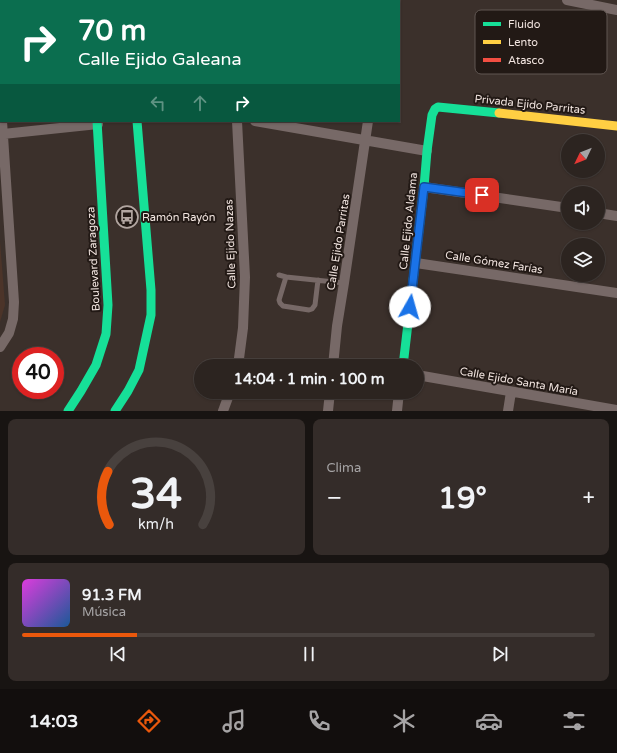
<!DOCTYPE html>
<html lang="es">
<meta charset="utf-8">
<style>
body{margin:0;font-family:"Varela Round",sans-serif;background:#342c29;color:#f1f3f6;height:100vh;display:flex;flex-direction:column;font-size:15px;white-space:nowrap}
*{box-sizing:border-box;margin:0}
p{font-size:13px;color:#a6a4a5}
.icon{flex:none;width:22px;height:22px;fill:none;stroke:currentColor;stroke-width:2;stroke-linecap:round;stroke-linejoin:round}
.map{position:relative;height:411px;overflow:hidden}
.sheet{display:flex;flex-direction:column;gap:8px;padding:8px;background:#181412;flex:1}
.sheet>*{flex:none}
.guide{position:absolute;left:0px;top:0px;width:400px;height:122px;box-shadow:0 1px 3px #0004,0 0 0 1px #48413e;background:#0b6e4f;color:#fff;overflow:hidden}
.needle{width:26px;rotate:227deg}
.tools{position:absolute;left:561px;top:134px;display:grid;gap:8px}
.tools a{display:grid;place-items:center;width:44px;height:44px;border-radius:50%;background:#2c2420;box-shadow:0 1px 3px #0004,0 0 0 1px #48413e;font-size:20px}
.speed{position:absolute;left:12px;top:347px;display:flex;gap:8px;font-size:20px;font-weight:700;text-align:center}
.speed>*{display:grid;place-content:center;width:52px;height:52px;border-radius:50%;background:#2c2420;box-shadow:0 1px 3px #0004,0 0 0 1px #48413e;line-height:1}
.speed .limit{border:6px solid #d22;background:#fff;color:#111}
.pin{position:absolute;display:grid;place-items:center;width:34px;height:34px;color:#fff;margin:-17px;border-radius:8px;box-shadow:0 2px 6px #0006}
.me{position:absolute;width:44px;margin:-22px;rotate:7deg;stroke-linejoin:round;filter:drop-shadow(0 0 3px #0008)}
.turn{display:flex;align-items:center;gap:14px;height:84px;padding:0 12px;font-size:18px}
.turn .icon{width:52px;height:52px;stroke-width:2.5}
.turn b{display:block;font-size:28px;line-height:34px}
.lanes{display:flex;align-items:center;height:38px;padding:0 12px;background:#0003;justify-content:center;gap:20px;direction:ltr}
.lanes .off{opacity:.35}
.big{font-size:30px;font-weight:800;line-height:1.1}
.sheet .widget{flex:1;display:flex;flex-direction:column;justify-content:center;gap:6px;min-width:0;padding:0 14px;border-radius:8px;background:#342c29}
.sheet .dial{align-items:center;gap:0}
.dial svg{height:104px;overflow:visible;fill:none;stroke:#48413e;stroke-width:7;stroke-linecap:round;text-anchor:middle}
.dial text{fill:#f1f3f6;stroke:none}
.song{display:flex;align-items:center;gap:12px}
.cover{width:48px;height:48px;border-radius:6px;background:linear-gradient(135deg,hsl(300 70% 55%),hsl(210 70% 35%))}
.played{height:4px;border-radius:2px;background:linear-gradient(90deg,#ea580c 20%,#48413e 20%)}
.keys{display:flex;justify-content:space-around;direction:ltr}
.heat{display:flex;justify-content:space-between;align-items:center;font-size:22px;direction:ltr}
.sheet .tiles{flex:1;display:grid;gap:8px;grid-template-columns:1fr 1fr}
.widget:last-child{grid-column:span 2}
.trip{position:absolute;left:194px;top:359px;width:230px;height:40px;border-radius:20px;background:#2c2420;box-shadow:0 1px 3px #0004,0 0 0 1px #48413e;font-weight:800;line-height:40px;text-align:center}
.menu{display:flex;height:64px;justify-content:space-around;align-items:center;background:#120e0d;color:#a6a4a5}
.menu .icon{width:28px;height:28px}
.menu .on{color:#ea580c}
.menu b{font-size:18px;color:#f1f3f6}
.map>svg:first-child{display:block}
.built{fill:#4c3429}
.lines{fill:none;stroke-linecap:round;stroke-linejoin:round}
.lane{stroke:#776967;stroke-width:5}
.street{stroke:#776967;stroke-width:10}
.fast{stroke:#16e098;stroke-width:9}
.slow{stroke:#ffcf43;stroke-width:9}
.jam{stroke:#f24e42;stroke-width:9}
.route-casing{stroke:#114b97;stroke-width:10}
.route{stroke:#1a73e8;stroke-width:7}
.labels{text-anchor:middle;stroke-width:4;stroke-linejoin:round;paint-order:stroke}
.street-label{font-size:11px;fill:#f2e5e0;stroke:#221915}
.poi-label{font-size:11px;fill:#f2e5e0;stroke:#221915;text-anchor:start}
.key{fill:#221915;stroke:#605652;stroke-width:1}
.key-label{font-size:11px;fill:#f2e5e0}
</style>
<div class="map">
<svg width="617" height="411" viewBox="0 0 617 411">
<rect width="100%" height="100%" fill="#3b302b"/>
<!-- built -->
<path class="built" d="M0 241 5 305 0 322Z"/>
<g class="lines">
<!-- lane -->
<path class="lane" d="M279 275 286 277 344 283
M286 277 279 300 280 303 283 306 309 310 312 309 315 305 318 280"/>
<!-- street -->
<path class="street" d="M567 0 617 10
M385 1V0
M0 100 1 110
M237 121 245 277 243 328 238 366
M255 121 427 151
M0 135 3 134 98 124
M424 187 568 208
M598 213 617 216
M416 263 617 293
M0 347 9 333 13 319 14 302 2 121
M333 366 337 326 344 283 368 121
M417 375 617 410
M223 411 230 392
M328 411 330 392
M397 411 399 392
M508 411 511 392"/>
<!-- fast -->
<path class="fast" d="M403 366 424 187 427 151 432 115 435 109 438 107 499 113
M68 411 81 391 96 365 106 334 108 305 97 121
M115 411 128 391 139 370 151 315V290L137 121"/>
<!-- slow -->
<path class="slow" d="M86 0 87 1
M499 113 617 126"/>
<!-- jam -->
<path class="jam" d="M128 0V1"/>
</g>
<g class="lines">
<!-- route casing -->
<g class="route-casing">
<path id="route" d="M410 307 424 187 482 195"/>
</g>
<!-- route -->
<use href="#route" class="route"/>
</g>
<!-- icons -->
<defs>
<g id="bus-ring" transform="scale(1.15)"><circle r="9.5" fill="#221915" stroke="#b2a6a1" stroke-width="1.5"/><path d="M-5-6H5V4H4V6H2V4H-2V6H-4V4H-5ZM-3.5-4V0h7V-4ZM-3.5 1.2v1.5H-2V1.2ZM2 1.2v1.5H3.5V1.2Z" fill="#b2a6a1"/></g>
</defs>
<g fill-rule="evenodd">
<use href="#bus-ring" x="127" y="217"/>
</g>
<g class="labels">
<!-- street labels -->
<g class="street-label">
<text transform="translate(530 104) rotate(6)" y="4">Privada Ejido Parritas</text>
<text transform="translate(408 221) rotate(-84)" y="4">Calle Ejido Aldama</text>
<text transform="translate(338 242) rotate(-81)" y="4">Calle Ejido Parritas</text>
<text transform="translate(230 244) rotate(-92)" y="4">Calle Ejido Nazas</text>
<text transform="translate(93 259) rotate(-93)" y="4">Boulevard Zaragoza</text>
<text transform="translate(494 262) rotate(9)" y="4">Calle Gómez Farías</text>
<text transform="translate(519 381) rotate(10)" y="4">Calle Ejido Santa María</text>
</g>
<!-- poi labels -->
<g class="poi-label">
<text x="142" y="221">Ramón Rayón</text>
</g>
</g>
<!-- legend -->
<rect x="475" y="10" width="132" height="64" rx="6" class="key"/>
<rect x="483" y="22" width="18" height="4" fill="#16e098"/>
<rect x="483" y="40" width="18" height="4" fill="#ffcf43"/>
<rect x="483" y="58" width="18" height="4" fill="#f24e42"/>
<g class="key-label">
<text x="508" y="28">Fluido</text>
<text x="508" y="46">Lento</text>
<text x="508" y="64">Atasco</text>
</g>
</svg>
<div class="tools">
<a><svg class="needle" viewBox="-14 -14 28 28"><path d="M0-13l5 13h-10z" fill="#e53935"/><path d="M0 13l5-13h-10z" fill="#a6a4a5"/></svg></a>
<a><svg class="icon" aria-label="sound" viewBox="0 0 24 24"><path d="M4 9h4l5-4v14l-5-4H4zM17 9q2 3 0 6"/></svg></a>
<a><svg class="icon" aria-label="layers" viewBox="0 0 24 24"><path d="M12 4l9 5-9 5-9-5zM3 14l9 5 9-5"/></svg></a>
</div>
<div class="speed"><div class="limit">40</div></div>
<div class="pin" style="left:482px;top:195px;background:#d93025"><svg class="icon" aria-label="arrive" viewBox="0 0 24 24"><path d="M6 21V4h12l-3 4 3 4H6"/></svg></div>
<svg class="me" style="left:410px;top:307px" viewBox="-20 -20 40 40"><circle r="19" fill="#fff"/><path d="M0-13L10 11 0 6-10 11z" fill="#1a73e8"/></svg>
<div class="trip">14:04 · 1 min · 100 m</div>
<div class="guide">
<div class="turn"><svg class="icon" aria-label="right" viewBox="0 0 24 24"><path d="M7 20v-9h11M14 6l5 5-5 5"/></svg><div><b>70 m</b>Calle Ejido Galeana</div></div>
<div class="lanes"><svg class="icon off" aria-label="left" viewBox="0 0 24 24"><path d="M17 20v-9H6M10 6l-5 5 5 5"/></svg><svg class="icon off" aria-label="ahead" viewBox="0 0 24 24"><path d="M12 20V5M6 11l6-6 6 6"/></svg><svg class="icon" aria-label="right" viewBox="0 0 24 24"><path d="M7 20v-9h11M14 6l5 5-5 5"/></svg></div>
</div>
</div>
<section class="sheet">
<div class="tiles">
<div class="widget dial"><svg viewBox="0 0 100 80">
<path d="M14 69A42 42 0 1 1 86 69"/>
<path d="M14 69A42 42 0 0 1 13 28" stroke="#ea580c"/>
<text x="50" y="56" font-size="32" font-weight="700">34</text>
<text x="50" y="72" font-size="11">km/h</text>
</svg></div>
<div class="widget"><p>Clima</p>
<div class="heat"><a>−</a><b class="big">19°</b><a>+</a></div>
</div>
<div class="widget">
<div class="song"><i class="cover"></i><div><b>91.3 FM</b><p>Música</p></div></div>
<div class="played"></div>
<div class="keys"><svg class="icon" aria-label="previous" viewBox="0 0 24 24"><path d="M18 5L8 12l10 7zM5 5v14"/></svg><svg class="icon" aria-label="pause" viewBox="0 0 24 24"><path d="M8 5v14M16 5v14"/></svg><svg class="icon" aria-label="next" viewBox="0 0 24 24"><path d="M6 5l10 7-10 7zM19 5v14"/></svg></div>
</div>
</div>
</section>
<nav class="menu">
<b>14:03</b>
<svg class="icon on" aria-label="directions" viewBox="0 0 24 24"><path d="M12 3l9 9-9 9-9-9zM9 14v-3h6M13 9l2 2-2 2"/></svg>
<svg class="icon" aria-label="music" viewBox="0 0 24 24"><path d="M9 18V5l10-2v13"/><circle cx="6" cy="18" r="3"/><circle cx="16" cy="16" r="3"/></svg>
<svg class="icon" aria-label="phone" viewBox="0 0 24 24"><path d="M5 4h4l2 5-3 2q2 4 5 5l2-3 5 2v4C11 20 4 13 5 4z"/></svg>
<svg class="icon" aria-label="climate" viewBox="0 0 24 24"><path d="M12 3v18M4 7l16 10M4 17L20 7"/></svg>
<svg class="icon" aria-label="car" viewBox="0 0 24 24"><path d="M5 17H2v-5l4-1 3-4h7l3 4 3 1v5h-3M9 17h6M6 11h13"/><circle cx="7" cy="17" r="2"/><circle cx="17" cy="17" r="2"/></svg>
<svg class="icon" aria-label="filters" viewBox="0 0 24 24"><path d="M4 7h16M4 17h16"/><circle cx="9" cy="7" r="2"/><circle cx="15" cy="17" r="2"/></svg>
</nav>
